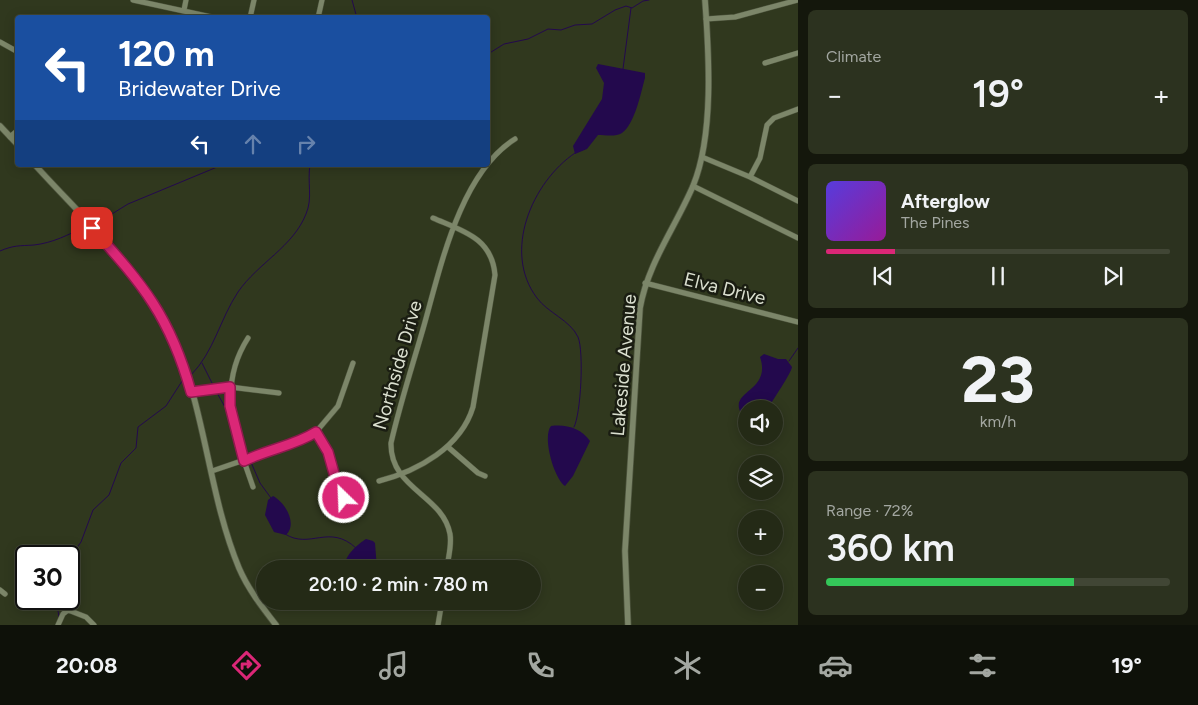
<!DOCTYPE html>
<meta charset="utf-8">
<style>
body{margin:0;font-family:Figtree,sans-serif;background:#2c321f;color:#f1f3f6;height:100vh;display:flex;flex-direction:column;font-size:19px;white-space:nowrap}
*{box-sizing:border-box;margin:0}
p{font-size:16px;color:#a3a7a1}
.icon{flex:none;width:28px;height:28px;fill:none;stroke:currentColor;stroke-width:2;stroke-linecap:round;stroke-linejoin:round}
.map{position:relative;flex:1;overflow:hidden}
.details{display:flex;flex-direction:column;gap:10px;padding:10px;background:#14170c;width:400px}
.details>*{flex:none}
.guide{position:absolute;left:15px;top:15px;width:475px;height:152px;border-radius:5px;box-shadow:0 2px 12px #0003,0 0 0 1px #414635;background:#1a4fa0;color:#fff;overflow:hidden}
.buttons{position:absolute;left:738px;top:400px;display:grid;gap:10px}
.buttons a{display:grid;place-items:center;width:45px;height:45px;border-radius:50%;background:#242a16;box-shadow:0 2px 12px #0003,0 0 0 1px #414635;font-size:25px}
.speed{position:absolute;left:15px;top:545px;display:flex;gap:10px;font-size:25px;font-weight:700;text-align:center}
.speed>*{display:grid;place-content:center;width:65px;height:65px;border-radius:50%;background:#242a16;box-shadow:0 2px 12px #0003,0 0 0 1px #414635;line-height:1}
.speed .limit{border:2px solid #111;border-radius:8px;background:#fff;color:#111}
.pin{position:absolute;display:grid;place-items:center;width:42px;height:42px;color:#fff;margin:-21px;border-radius:10px;box-shadow:0 2px 8px #0006}
.me{position:absolute;width:55px;margin:-28px;rotate:336deg;stroke-linejoin:round;filter:drop-shadow(0 0 4px #0008)}
.turn{display:flex;align-items:center;gap:18px;height:105px;padding:0 20px;font-size:22px}
.turn .icon{width:65px;height:65px;stroke-width:2.5}
.turn b{display:block;font-size:35px;line-height:42px}
.lanes{display:flex;align-items:center;height:48px;padding:0 20px;background:#0003;justify-content:center;gap:25px;direction:ltr}
.lanes .off{opacity:.35}
.big{font-size:38px;font-weight:600;line-height:1.1}
.details .card{flex:1;display:flex;flex-direction:column;justify-content:center;gap:8px;min-width:0;padding:0 18px;border-radius:8px;background:#2c321f}
.details .dial{align-items:center;gap:0}
.dial b{font-size:65px;line-height:1}
.song{display:flex;align-items:center;gap:15px}
.cover{width:60px;height:60px;border-radius:8px;background:linear-gradient(135deg,hsl(250 70% 55%),hsl(300 70% 35%))}
.played{height:5px;border-radius:2px;background:linear-gradient(90deg,#db2777 20%,#414635 20%)}
.keys{display:flex;justify-content:space-around;direction:ltr}
.heat{display:flex;justify-content:space-between;align-items:center;font-size:28px;direction:ltr}
.charge{height:8px;border-radius:4px;background:linear-gradient(90deg,#34c759 72%,#414635 0)}
.trip{position:absolute;left:256px;top:560px;width:285px;height:50px;border-radius:25px;background:#242a16;box-shadow:0 2px 12px #0003,0 0 0 1px #414635;font-weight:600;line-height:50px;text-align:center}
.dock{display:flex;height:80px;justify-content:space-around;align-items:center;background:#0e1109;color:#a3a7a1}
.dock .icon{width:35px;height:35px}
.dock .active{color:#db2777}
.dock b{font-size:22px;color:#f1f3f6}
main{display:flex;flex:1;min-height:0}
.map>svg:first-child{display:block}
.water{fill:#23094d}
.lines{fill:none;stroke-linecap:round;stroke-linejoin:round}
.stream{stroke:#23094d;stroke-width:1}
.minor-casing{stroke:#4e553e;stroke-width:6}
.tertiary-casing{stroke:#4e553e;stroke-width:7}
.minor{stroke:#7c8669;stroke-width:5}
.tertiary{stroke:#7c8669;stroke-width:5.5}
.route-casing{stroke:#8e194d;stroke-width:12}
.route{stroke:#db2777;stroke-width:9}
.labels{text-anchor:middle;stroke-width:5;stroke-linejoin:round;paint-order:stroke}
.street-label{font-size:19px;fill:#dadfcf;stroke:#1a1d12}
</style>
<main>
<div class="map">
<svg width="798" height="625" viewBox="0 0 798 625">
<rect width="100%" height="100%" fill="#30381e"/>
<!-- water -->
<path class="water" d="M598 64 645 73V78C641 92 635 124 622 133 616 137 605 135 598 135L587 149 575 154 573 146 602 99 604 83 596 68Z
M764 354 778 359H786L792 367C791 374 773 399 768 409H746V420C720 390 773 395 760 357Z
M551 426C566 424 581 428 590 441L573 476 565 486C554 478 542 437 551 426Z
M273 496C285 502 298 524 286 535L274 532 265 515 268 500Z
M366 539 373 541 375 543 377 569H345C343 556 357 545 366 539Z"/>
<g class="lines">
<!-- stream -->
<path class="stream" d="M352 0 357 18
M488 54 504 44 528 39 548 29 561 30 575 25 592 24 615 10 626 6 632 8 643 1 649 0
M623 69 631 8
M92 221 107 217 128 204 222 165
M0 251C14 245 19 246 34 245 52 243 69 235 85 226
M789 361 798 348
M202 363 214 387
M191 375C214 352 220 319 238 292 258 263 293 247 306 214 313 198 307 182 310 165
M216 391 230 416
M574 427C581 414 584 351 578 337 570 320 548 313 537 298 502 252 532 182 575 153
M237 428 249 456
M250 460 260 483 271 498
M285 534C310 550 329 523 356 548
M69 559 81 542 93 510 109 495 121 463 136 448 138 427 166 406 184 378
M56 599 59 617"/>
<!-- minor casing -->
<g class="minor-casing">
<path id="minor" d="M133 0 216 18
M184 10 186 0
M250 18 254 0
M318 18 322 0
M706 19 735 17 798 0
M0 42 18 52
M765 63 798 53
M10 137 18 130
M702 157 750 177 798 201
M750 177 760 158 767 125 774 118 798 109
M693 186 798 238
M645 283 798 322
M248 338C216 388 235 435 253 487
M191 392 230 387 279 393
M316 432 328 452 337 484 344 498
M448 447 478 473 485 476
M212 471 297 442 316 432 338 406 353 363
M379 481C418 471 461 447 473 407L495 275C492 238 463 231 433 218
M447 569C448 557 452 546 450 534 443 495 390 489 391 443 400 404 412 367 423 329 440 270 459 174 515 139
M0 590 5 594
M58 625 63 614 68 610 86 617 94 625
M438 625 442 601"/>
</g>
<!-- tertiary casing -->
<g class="tertiary-casing">
<path id="tertiary" d="M0 126 18 145
M35 165C83 218 148 277 175 342 206 414 209 496 239 568 248 589 262 607 276 625
M628 625 625 551 640 308C648 263 675 228 693 186 714 135 709 55 705 0"/>
</g>
<!-- minor -->
<use href="#minor" class="minor"/>
<!-- tertiary -->
<use href="#tertiary" class="tertiary"/>
</g>
<g class="lines">
<!-- route casing -->
<g class="route-casing">
<path id="route" d="M92 228C143 285 170 316 191 392L230 387V406L244 461C268 449 294 446 316 432L328 452 337 484 344 498"/>
</g>
<!-- route -->
<use href="#route" class="route"/>
</g>
<g class="labels">
<!-- street labels -->
<g class="street-label">
<text transform="translate(725 288) rotate(14)" y="7">Elva Drive</text>
<text transform="translate(397 365) rotate(-74)" y="7">Northside Drive</text>
<text transform="translate(623 365) rotate(-85)" y="7">Lakeside Avenue</text>
</g>
</g>
</svg>
<div class="buttons">
<a><svg class="icon" aria-label="sound" viewBox="0 0 24 24"><path d="M4 9h4l5-4v14l-5-4H4zM17 9q2 3 0 6"/></svg></a>
<a><svg class="icon" aria-label="layers" viewBox="0 0 24 24"><path d="M12 4l9 5-9 5-9-5zM3 14l9 5 9-5"/></svg></a>
<a>+</a>
<a>−</a>
</div>
<div class="speed"><div class="limit">30</div></div>
<div class="pin" style="left:92px;top:228px;background:#d93025"><svg class="icon" aria-label="arrive" viewBox="0 0 24 24"><path d="M6 21V4h12l-3 4 3 4H6"/></svg></div>
<svg class="me" style="left:344px;top:498px" viewBox="-20 -20 40 40"><circle r="17" fill="#db2777" stroke="#fff" stroke-width="3"/><path d="M0-11L8 9 0 5-8 9z" fill="#fff"/></svg>
<div class="trip">20:10 · 2 min · 780 m</div>
<div class="guide">
<div class="turn"><svg class="icon" aria-label="left" viewBox="0 0 24 24"><path d="M17 20v-9H6M10 6l-5 5 5 5"/></svg><div><b>120 m</b>Bridewater Drive</div></div>
<div class="lanes"><svg class="icon" aria-label="left" viewBox="0 0 24 24"><path d="M17 20v-9H6M10 6l-5 5 5 5"/></svg><svg class="icon off" aria-label="ahead" viewBox="0 0 24 24"><path d="M12 20V5M6 11l6-6 6 6"/></svg><svg class="icon off" aria-label="right" viewBox="0 0 24 24"><path d="M7 20v-9h11M14 6l5 5-5 5"/></svg></div>
</div>
</div>
<section class="details">
<div class="card"><p>Climate</p>
<div class="heat"><a>−</a><b class="big">19°</b><a>+</a></div>
</div>
<div class="card">
<div class="song"><i class="cover"></i><div><b>Afterglow</b><p>The Pines</p></div></div>
<div class="played"></div>
<div class="keys"><svg class="icon" aria-label="previous" viewBox="0 0 24 24"><path d="M18 5L8 12l10 7zM5 5v14"/></svg><svg class="icon" aria-label="pause" viewBox="0 0 24 24"><path d="M8 5v14M16 5v14"/></svg><svg class="icon" aria-label="next" viewBox="0 0 24 24"><path d="M6 5l10 7-10 7zM19 5v14"/></svg></div>
</div>
<div class="card dial"><b>23</b><p>km/h</p></div>
<div class="card"><p>Range · 72%</p><b class="big">360 km</b><div class="charge"></div></div>
</section>
</main>
<nav class="dock">
<b>20:08</b>
<svg class="icon active" aria-label="directions" viewBox="0 0 24 24"><path d="M12 3l9 9-9 9-9-9zM9 14v-3h6M13 9l2 2-2 2"/></svg>
<svg class="icon" aria-label="music" viewBox="0 0 24 24"><path d="M9 18V5l10-2v13"/><circle cx="6" cy="18" r="3"/><circle cx="16" cy="16" r="3"/></svg>
<svg class="icon" aria-label="phone" viewBox="0 0 24 24"><path d="M5 4h4l2 5-3 2q2 4 5 5l2-3 5 2v4C11 20 4 13 5 4z"/></svg>
<svg class="icon" aria-label="climate" viewBox="0 0 24 24"><path d="M12 3v18M4 7l16 10M4 17L20 7"/></svg>
<svg class="icon" aria-label="car" viewBox="0 0 24 24"><path d="M5 17H2v-5l4-1 3-4h7l3 4 3 1v5h-3M9 17h6M6 11h13"/><circle cx="7" cy="17" r="2"/><circle cx="17" cy="17" r="2"/></svg>
<svg class="icon" aria-label="filters" viewBox="0 0 24 24"><path d="M4 7h16M4 17h16"/><circle cx="9" cy="7" r="2"/><circle cx="15" cy="17" r="2"/></svg>
<b>19°</b>
</nav>
